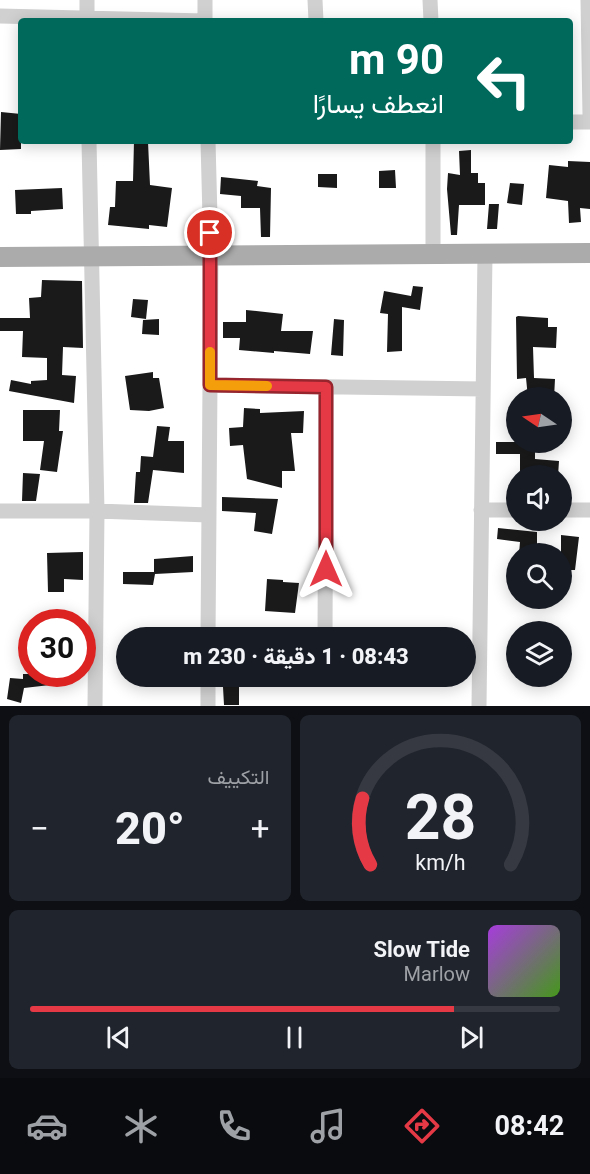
<!DOCTYPE html>
<html lang="ar">
<meta charset="utf-8">
<style>
body{margin:0;font-family:Roboto,Vazirmatn,sans-serif;background:#20242c;color:#f1f3f6;direction:rtl;height:100vh;display:flex;flex-direction:column;font-size:22px;white-space:nowrap}
*{box-sizing:border-box;margin:0}
p{font-size:20px;color:#9ea1a6}
.icon{flex:none;width:33px;height:33px;fill:none;stroke:currentColor;stroke-width:2;stroke-linecap:round;stroke-linejoin:round}
.map{position:relative;height:706px;overflow:hidden;direction:ltr}
.sheet{display:flex;flex-direction:column;gap:9px;padding:9px;background:#0d0f14;flex:1}
.sheet>*{flex:none}
.top-card{position:absolute;left:18px;top:18px;width:555px;height:126px;border-radius:6px;box-shadow:0 3px 15px #0003;direction:rtl;background:#00695c;color:#fff;overflow:hidden}
.needle{width:39px;rotate:283deg}
.tools{position:absolute;left:506px;top:387px;display:grid;gap:12px}
.tools a{display:grid;place-items:center;width:66px;height:66px;border-radius:50%;background:#171b24;box-shadow:0 3px 15px #0003;font-size:30px}
.speed{position:absolute;left:18px;top:609px;display:flex;gap:12px;font-size:30px;font-weight:700;text-align:center}
.speed>*{display:grid;place-content:center;width:78px;height:78px;border-radius:50%;background:#171b24;box-shadow:0 3px 15px #0003;line-height:1}
.speed .limit{border:9px solid #d22;background:#fff;color:#111}
.pin{position:absolute;display:grid;place-items:center;width:51px;height:51px;color:#fff;margin:-26px;border:3px solid #fff;border-radius:50%;box-shadow:0 2px 6px #0007}
.me{position:absolute;width:66px;margin:-33px;rotate:0deg;stroke-linejoin:round;filter:drop-shadow(0 0 4px #0008)}
.turn{display:flex;align-items:center;gap:21px;height:126px;padding:0 30px;font-size:27px}
.turn .icon{width:78px;height:78px;stroke-width:2.5}
.turn b{display:block;font-size:42px;line-height:51px}
.big{font-size:45px;font-weight:800;line-height:1.1}
.sheet .tile{flex:1;display:flex;flex-direction:column;justify-content:center;gap:9px;min-width:0;padding:0 21px;border-radius:9px;background:#20242c}
.sheet .dial{align-items:center;gap:0}
.dial svg{height:156px;overflow:visible;fill:none;stroke:#363941;stroke-width:7;stroke-linecap:round;text-anchor:middle}
.dial text{fill:#f1f3f6;stroke:none}
.song{display:flex;align-items:center;gap:18px}
.cover{width:72px;height:72px;border-radius:9px;background:linear-gradient(135deg,hsl(280 70% 55%),hsl(100 70% 35%))}
.played{height:6px;border-radius:3px;background:linear-gradient(90deg,#e63946 80%,#363941 80%)}
.keys{display:flex;justify-content:space-around;direction:ltr}
.heat{display:flex;justify-content:space-between;align-items:center;font-size:33px;direction:ltr}
.sheet .tiles{flex:1;display:grid;gap:9px;grid-template-columns:1fr 1fr}
.tile:last-child{grid-column:span 2}
.trip{position:absolute;left:116px;top:627px;width:360px;height:60px;border-radius:30px;background:#171b24;box-shadow:0 3px 15px #0003;font-weight:800;line-height:60px;text-align:center;direction:rtl}
.dock{display:flex;height:96px;justify-content:space-around;align-items:center;background:#090b0e;color:#9ea1a6}
.dock .icon{width:42px;height:42px}
.dock .active{color:#e63946}
.dock b{font-size:27px;color:#f1f3f6}
.map>svg:first-child{display:block}
.building{fill:#1a1a1a}
.lines{fill:none;stroke-linecap:round;stroke-linejoin:round}
.minor{stroke:#d0d0d0;stroke-width:15}
.major{stroke:#ababab;stroke-width:20}
.route-casing{stroke:#96252e;stroke-width:15}
.route{stroke:#e63946;stroke-width:10}
.slow{stroke:#f59e0b;stroke-width:10}
</style>
<div class="map">
<svg width="590" height="706" viewBox="0 0 590 706">
<rect width="100%" height="100%" fill="#fff"/>
<!-- building -->
<path class="building" d="M1 112 21 114V149L0 150Z
M134 141 148 142 150 185 172 188 167 227 149 225V229L108 225 110 207H115L116 181H133Z
M471 150V173H478V183H485V205H459L457 235H451L447 189 448 173 460 175 459 151Z
M568 161 590 162V209L580 208 581 222 569 223 568 201 546 198 549 165 568 167Z
M395 170 396 188H379V171Z
M318 174H337V188L318 187Z
M221 177 258 181 257 186 271 188 270 237H261L260 208H241V196L220 194Z
M510 183 524 184 522 205 507 203Z
M62 188 63 209 31 211V214H16L15 190Z
M489 204H499L497 229H487Z
M42 280 82 281 83 348 63 347 62 375 76 376 74 403 9 391 11 380 31 384V381L47 380V358L22 357 23 331H0V318H30L29 298 41 297Z
M413 286 423 287 420 310 402 307V351L387 352 388 314 380 313 384 291 411 296Z
M133 299 148 300 146 319 131 317Z
M246 310 283 314 281 331H313L310 354 274 351V353L239 350 240 338H223V322H246Z
M518 316 548 318V327H557L556 348 533 347 534 378 555 379 554 398H528L526 378 517 379 516 317Z
M159 319V335L142 334 143 320Z
M334 319 344 320 343 356 331 355Z
M153 372V378H159L164 408 149 411 130 410 125 376Z
M244 408 260 409V413L304 411 303 433H291L295 471H282V488L247 479 243 445 230 446 229 428 243 427Z
M23 410H60L59 431H63L57 472 40 470 44 441H23Z
M157 426 170 427 168 441H184V473L153 470 148 503H134L136 472H140L141 456 153 457Z
M496 442H535V459L559 461 558 476H520V454H496Z
M23 473 40 474 36 501H22Z
M222 497 278 499 272 534 254 531 256 513 222 511Z
M498 528 537 532V554H519L520 542 497 539Z
M561 535 579 537 575 570H561Z
M83 552V580L64 579V592H48L47 553Z
M193 556V572L155 574 153 585 123 584V572H154V559Z
M267 579 283 580V582L299 583 295 613 265 611Z
M23 674H50V685L24 688 21 703 7 699 10 678 23 679Z
M223 687H239V705H224Z"/>
<g class="lines">
<!-- minor -->
<path class="minor" d="M87 0V21
M205 0V21
M315 0 316 21
M430 0 431 21
M588 0 590 114
M0 16 205 21
M570 122H590
M89 141 97 511 95 706
M208 141 211 256 208 638
M433 254V141
M210 385 483 389
M481 510H516
M561 510H590
M0 511H97L209 515
M325 638 326 387
M208 706V676
M479 706 485 254"/>
<!-- major -->
<path class="major" d="M0 257 590 253"/>
</g>
<g class="lines">
<!-- route casing -->
<g class="route-casing">
<path id="route" d="M210 233V385L326 387V569"/>
</g>
<!-- route -->
<use href="#route" class="route"/>
<!-- slow -->
<path class="slow" d="M210 352V385L267 386"/>
</g>
</svg>
<div class="tools">
<a><svg class="needle" viewBox="-14 -14 28 28"><path d="M0-13l5 13h-10z" fill="#e53935"/><path d="M0 13l5-13h-10z" fill="#9ea1a6"/></svg></a>
<a><svg class="icon" aria-label="sound" viewBox="0 0 24 24"><path d="M4 9h4l5-4v14l-5-4H4zM17 9q2 3 0 6"/></svg></a>
<a><svg class="icon" aria-label="search" viewBox="0 0 24 24"><circle cx="10" cy="10" r="6"/><path d="M15 15l6 6"/></svg></a>
<a><svg class="icon" aria-label="layers" viewBox="0 0 24 24"><path d="M12 4l9 5-9 5-9-5zM3 14l9 5 9-5"/></svg></a>
</div>
<div class="speed"><div class="limit">30</div></div>
<div class="pin" style="left:210px;top:233px;background:#d93025"><svg class="icon" aria-label="arrive" viewBox="0 0 24 24"><path d="M6 21V4h12l-3 4 3 4H6"/></svg></div>
<svg class="me" style="left:326px;top:569px" viewBox="-20 -20 40 40"><path d="M0-17L14 15 0 8-14 15z" fill="#e63946" stroke="#fff" stroke-width="4"/></svg>
<div class="trip">08:43 · 1 دقيقة · 230 m</div>
<div class="top-card">
<div class="turn"><svg class="icon" aria-label="left" viewBox="0 0 24 24"><path d="M17 20v-9H6M10 6l-5 5 5 5"/></svg><div><b>90 m</b>انعطف يسارًا</div></div>
</div>
</div>
<section class="sheet">
<div class="tiles">
<div class="tile dial"><svg viewBox="0 0 100 80">
<path d="M14 69A42 42 0 1 1 86 69"/>
<path d="M14 69A42 42 0 0 1 10 35" stroke="#e63946"/>
<text x="50" y="56" font-size="32" font-weight="700">28</text>
<text x="50" y="72" font-size="11">km/h</text>
</svg></div>
<div class="tile"><p>التكييف</p>
<div class="heat"><a>−</a><b class="big">20°</b><a>+</a></div>
</div>
<div class="tile">
<div class="song"><i class="cover"></i><div><b>Slow Tide</b><p>Marlow</p></div></div>
<div class="played"></div>
<div class="keys"><svg class="icon" aria-label="previous" viewBox="0 0 24 24"><path d="M18 5L8 12l10 7zM5 5v14"/></svg><svg class="icon" aria-label="pause" viewBox="0 0 24 24"><path d="M8 5v14M16 5v14"/></svg><svg class="icon" aria-label="next" viewBox="0 0 24 24"><path d="M6 5l10 7-10 7zM19 5v14"/></svg></div>
</div>
</div>
</section>
<nav class="dock">
<b>08:42</b>
<svg class="icon active" aria-label="directions" viewBox="0 0 24 24"><path d="M12 3l9 9-9 9-9-9zM9 14v-3h6M13 9l2 2-2 2"/></svg>
<svg class="icon" aria-label="music" viewBox="0 0 24 24"><path d="M9 18V5l10-2v13"/><circle cx="6" cy="18" r="3"/><circle cx="16" cy="16" r="3"/></svg>
<svg class="icon" aria-label="phone" viewBox="0 0 24 24"><path d="M5 4h4l2 5-3 2q2 4 5 5l2-3 5 2v4C11 20 4 13 5 4z"/></svg>
<svg class="icon" aria-label="climate" viewBox="0 0 24 24"><path d="M12 3v18M4 7l16 10M4 17L20 7"/></svg>
<svg class="icon" aria-label="car" viewBox="0 0 24 24"><path d="M5 17H2v-5l4-1 3-4h7l3 4 3 1v5h-3M9 17h6M6 11h13"/><circle cx="7" cy="17" r="2"/><circle cx="17" cy="17" r="2"/></svg>
</nav>
